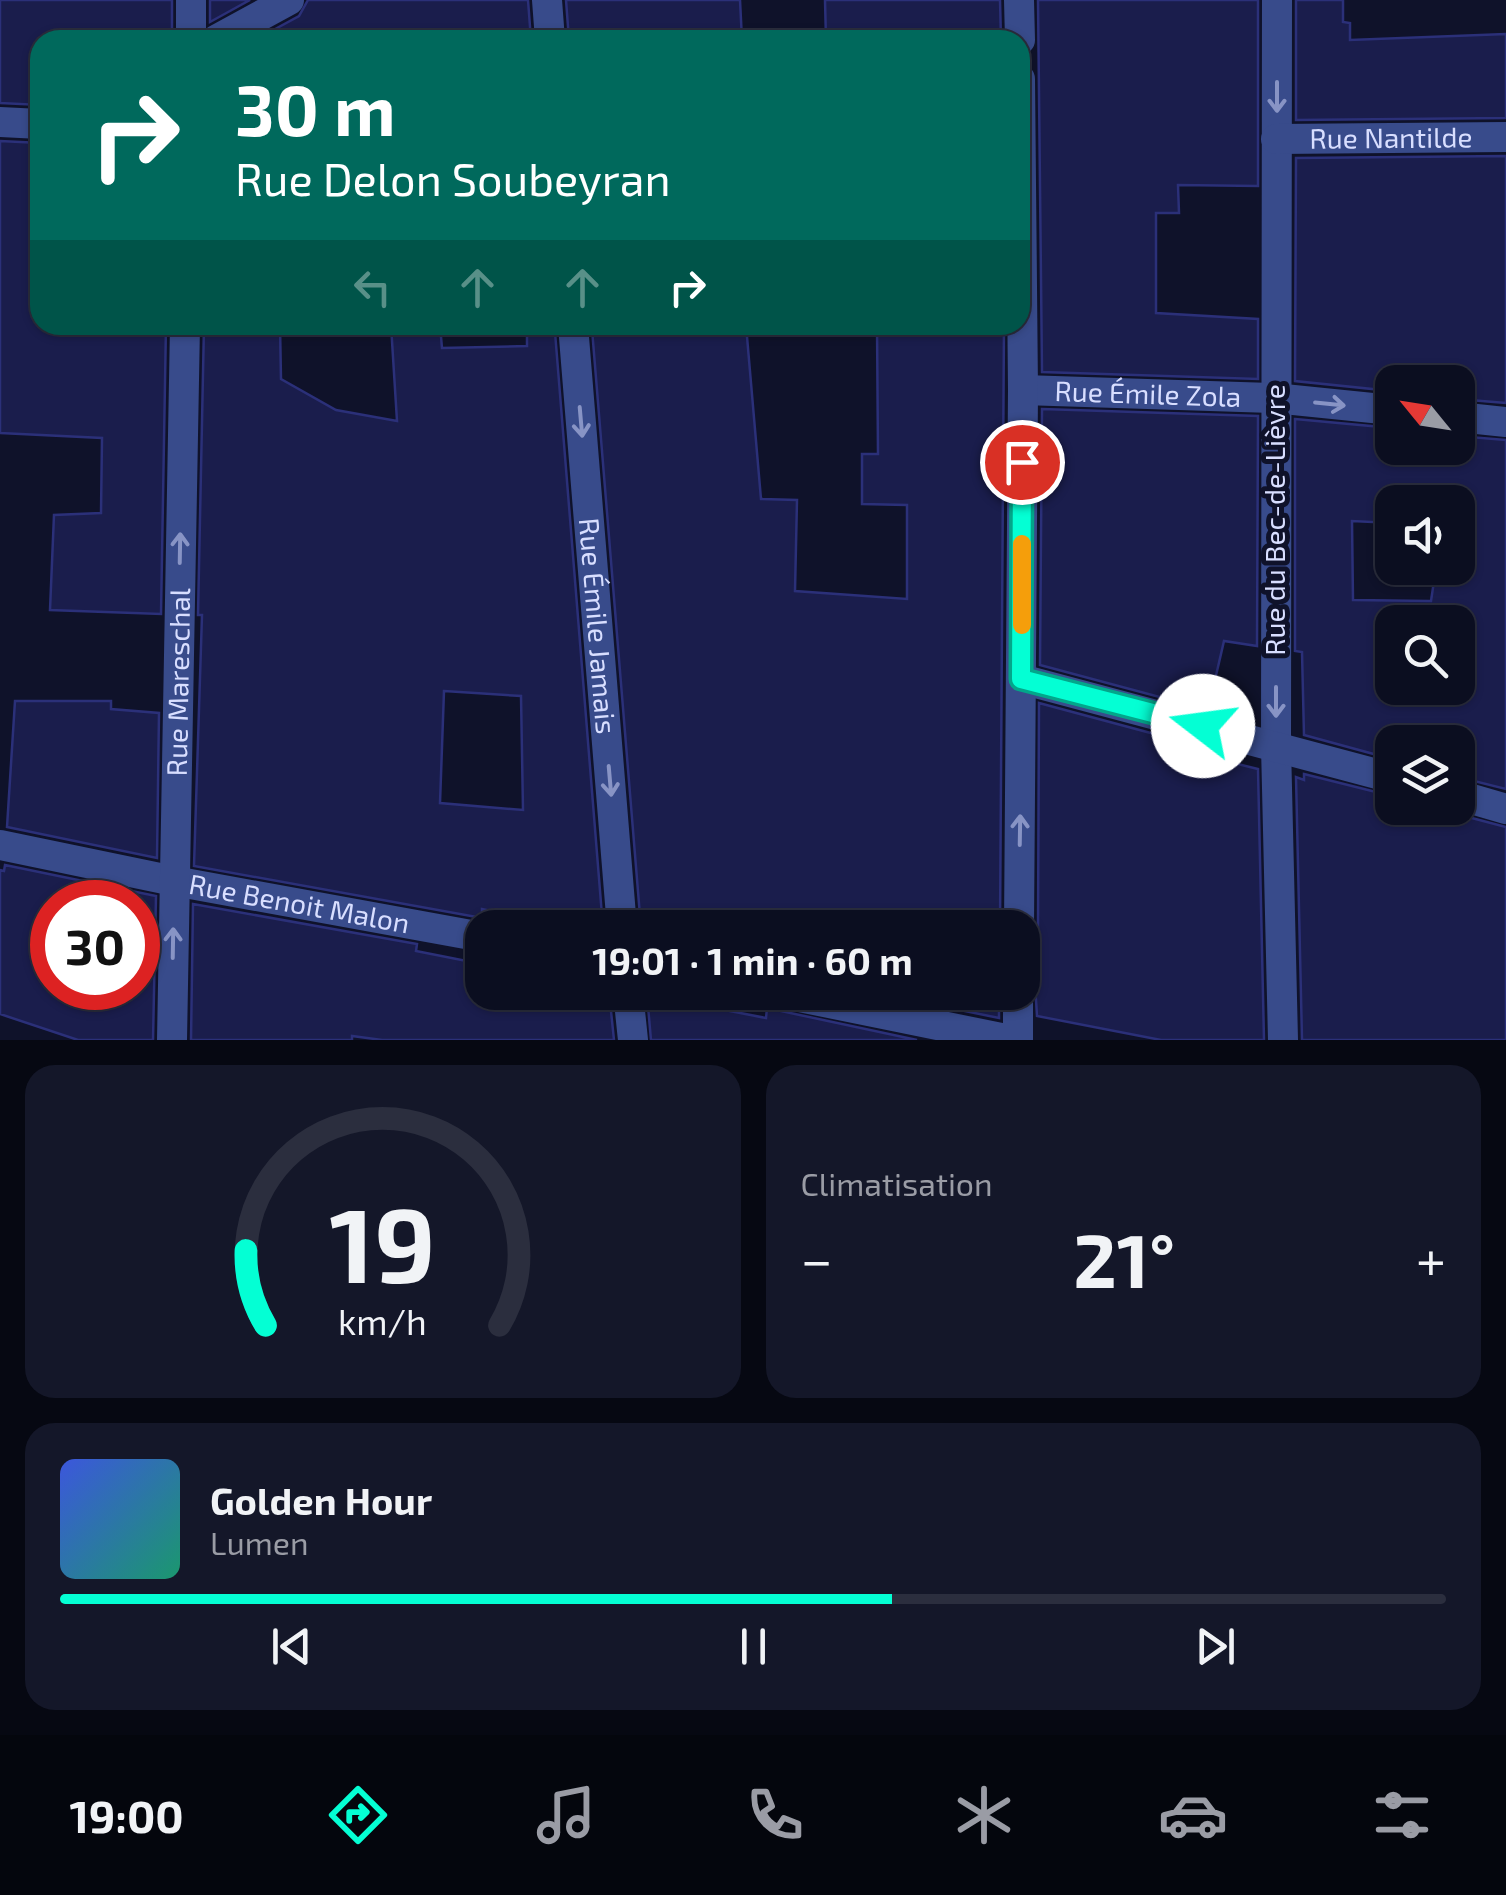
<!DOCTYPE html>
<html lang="fr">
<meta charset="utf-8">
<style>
body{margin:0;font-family:"Exo 2",sans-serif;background:#141729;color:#f1f3f6;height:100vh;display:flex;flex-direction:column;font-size:38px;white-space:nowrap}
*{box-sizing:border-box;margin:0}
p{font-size:32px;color:#9a9ca5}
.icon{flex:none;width:55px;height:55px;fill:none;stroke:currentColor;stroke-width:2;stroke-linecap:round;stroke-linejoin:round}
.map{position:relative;height:1040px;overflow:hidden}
.panel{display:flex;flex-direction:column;gap:25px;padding:25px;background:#060812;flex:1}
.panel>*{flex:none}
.top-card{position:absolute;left:30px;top:30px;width:1000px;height:305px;border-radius:30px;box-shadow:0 2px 8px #0004,0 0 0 2px #2b2e3e;background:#00695c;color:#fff;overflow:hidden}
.needle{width:65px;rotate:300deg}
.tools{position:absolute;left:1375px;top:365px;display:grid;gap:20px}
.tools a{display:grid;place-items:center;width:100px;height:100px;border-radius:20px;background:#0b0e20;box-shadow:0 2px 8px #0004,0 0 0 2px #2b2e3e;font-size:50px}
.speed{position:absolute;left:30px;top:880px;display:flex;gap:20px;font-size:50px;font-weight:700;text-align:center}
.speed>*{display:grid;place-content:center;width:130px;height:130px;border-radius:50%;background:#0b0e20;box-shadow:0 2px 8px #0004,0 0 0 2px #2b2e3e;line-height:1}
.speed .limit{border:15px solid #d22;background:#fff;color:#111}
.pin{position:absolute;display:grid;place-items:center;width:85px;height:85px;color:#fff;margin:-42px;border:5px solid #fff;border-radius:50%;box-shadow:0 2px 10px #0007}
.me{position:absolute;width:110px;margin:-55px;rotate:285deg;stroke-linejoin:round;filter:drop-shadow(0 0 8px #0008)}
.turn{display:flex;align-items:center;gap:35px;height:210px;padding:0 40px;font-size:45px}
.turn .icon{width:130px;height:130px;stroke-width:2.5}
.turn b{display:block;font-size:70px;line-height:85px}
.lanes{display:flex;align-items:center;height:95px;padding:0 40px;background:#0003;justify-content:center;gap:50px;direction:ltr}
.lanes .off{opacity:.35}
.big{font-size:75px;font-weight:700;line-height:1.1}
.panel .tile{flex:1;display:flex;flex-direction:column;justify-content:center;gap:15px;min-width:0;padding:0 35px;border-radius:30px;background:#141729}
.panel .dial{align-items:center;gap:0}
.dial svg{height:260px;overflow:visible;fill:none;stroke:#2b2e3e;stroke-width:7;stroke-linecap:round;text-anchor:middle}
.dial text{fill:#f1f3f6;stroke:none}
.song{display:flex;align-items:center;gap:30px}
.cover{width:120px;height:120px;border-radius:15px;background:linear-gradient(135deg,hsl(230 70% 55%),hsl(160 70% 35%))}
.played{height:10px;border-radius:5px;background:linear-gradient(90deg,#04ffd4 60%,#2b2e3e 60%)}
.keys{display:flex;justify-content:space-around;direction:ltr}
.heat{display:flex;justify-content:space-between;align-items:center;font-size:55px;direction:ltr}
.panel .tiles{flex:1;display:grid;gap:25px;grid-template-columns:1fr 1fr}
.tile:last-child{grid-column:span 2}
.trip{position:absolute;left:465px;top:910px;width:575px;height:100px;border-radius:30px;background:#0b0e20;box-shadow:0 2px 8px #0004,0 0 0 2px #2b2e3e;font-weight:700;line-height:100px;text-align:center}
.tabs{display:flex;height:160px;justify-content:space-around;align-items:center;background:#04060d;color:#9a9ca5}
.tabs .icon{width:70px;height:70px}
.tabs .selected{color:#04ffd4}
.tabs b{font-size:45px;color:#f1f3f6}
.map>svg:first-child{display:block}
.building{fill:#1a1d4c;stroke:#2b3079;stroke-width:2.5;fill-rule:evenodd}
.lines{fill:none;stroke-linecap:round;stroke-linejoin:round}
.minor{stroke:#384b8b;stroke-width:30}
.oneway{stroke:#8894c5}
.route-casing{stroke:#03a68a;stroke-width:25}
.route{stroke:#04ffd4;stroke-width:18}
.slow{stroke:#f59e0b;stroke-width:18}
.labels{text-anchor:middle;stroke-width:10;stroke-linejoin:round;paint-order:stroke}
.street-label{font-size:28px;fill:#d8deff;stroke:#0f122a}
</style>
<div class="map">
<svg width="1506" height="1040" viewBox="0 0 1506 1040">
<rect width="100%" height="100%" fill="#0f122a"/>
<!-- building -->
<path class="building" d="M0 0H172V40H40V105L0 103Z
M210 0H250L210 22Z
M308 0H528L531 40H255L299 16Z
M566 0H740L742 40H569Z
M825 0H1000L1001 40H826Z
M1038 0H1258V186L1178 185 1179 213H1156V313L1258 319V379L1042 372Z
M1296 0H1343V22L1350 23V40L1506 34V118L1296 120Z
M0 141 40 143V325H166L161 614 50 610 54 515 101 513 102 438 0 433Z
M1506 156V403L1458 399V382H1392V391L1295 381 1296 158Z
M204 325H280L281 379 336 410 397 421 391 325H440L442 348 527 346V334L555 332 603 928H573L482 909V918L194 866 202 615H198ZM444 691 521 696 523 810 440 803Z
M604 325H746L761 499 797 500 795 591 907 599V505L862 504V454H878L877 325H1004L1000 928H641L592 329 605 328Z
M1042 409 1258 416 1257 646 1224 641 1208 710 1040 665Z
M1295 419 1392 428V448H1458V436L1506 440V789L1458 777V742H1392V759L1304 735 1302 652 1295 651ZM1392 502H1458V568H1436L1431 601 1353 600 1352 521 1392 523ZM1392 622H1458V688H1392Z
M15 701H111V709L159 713 157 858 7 827Z
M1039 703 1199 746 1197 754 1258 769 1264 1040H1161L1037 1016 1035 984 1022 974V946L1035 938 1038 928Z
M1304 774 1392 796V808H1444L1453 813 1506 827V1040H1302L1296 777 1304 780Z
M5 865 156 896 153 1040H78L0 1014V870L4 871ZM52 902H138V988H52Z
M193 904 417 944 416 951 482 964V992H609L614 1040H382L352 1036V1040H191Z
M872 992H999V1018Z
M647 995 766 1018 767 1008 917 1040H651Z"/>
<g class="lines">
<!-- minor -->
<g class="minor">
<path d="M547 0 550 40"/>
<path d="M1019 0 1020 40"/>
<path d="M1277 0 1276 746 1283 1040"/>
<path d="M191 40V0"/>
<path d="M216 40 289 0"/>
<path d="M0 122 40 124"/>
<path id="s1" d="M1276 139 1506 137"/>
<path id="s2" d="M573 325 622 928"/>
<path id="s3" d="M1023 390 1274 398 1392 410"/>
<path d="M1458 417 1506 422"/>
<path d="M1021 679 1392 778"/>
<path d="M1458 795 1506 809"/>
<path id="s4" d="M0 845 174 881 482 937"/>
<path d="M1019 928 1023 390 1020 79"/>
<path d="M628 992 633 1040"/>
<path d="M775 992 1011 1040"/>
<path id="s5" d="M172 1040 185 325"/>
<path d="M1018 1040V992"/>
</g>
</g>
<!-- one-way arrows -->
<defs><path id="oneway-shaft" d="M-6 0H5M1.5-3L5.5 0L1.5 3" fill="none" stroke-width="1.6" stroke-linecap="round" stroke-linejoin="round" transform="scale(2.5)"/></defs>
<g class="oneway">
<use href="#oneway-shaft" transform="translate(1277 97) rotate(90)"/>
<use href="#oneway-shaft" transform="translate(1330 404) rotate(6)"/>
<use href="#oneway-shaft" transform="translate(581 422) rotate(85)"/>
<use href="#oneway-shaft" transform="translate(180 548) rotate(-89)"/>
<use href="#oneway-shaft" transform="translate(1276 702) rotate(90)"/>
<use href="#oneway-shaft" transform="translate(610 781) rotate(85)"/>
<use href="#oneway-shaft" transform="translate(1020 830) rotate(-89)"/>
<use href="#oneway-shaft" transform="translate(173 943) rotate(-89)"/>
</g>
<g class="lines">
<!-- route casing -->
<g class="route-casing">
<path id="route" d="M1022 462 1021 679 1203 726"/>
</g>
<!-- route -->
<use href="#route" class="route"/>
<!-- slow -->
<path class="slow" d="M1022 625V544"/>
</g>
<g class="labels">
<!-- street labels -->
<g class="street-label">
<text dy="10" stroke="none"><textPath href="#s1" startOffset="115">Rue Nantilde</textPath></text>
<text dy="10" stroke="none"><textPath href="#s3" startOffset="125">Rue Émile Zola</textPath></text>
<text transform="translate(1275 520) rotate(-90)" y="10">Rue du Bec-de-Lièvre</text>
<text dy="10" stroke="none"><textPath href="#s2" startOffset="302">Rue Émile Jamais</textPath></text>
<text dy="10" stroke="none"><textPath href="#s5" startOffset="358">Rue Mareschal</textPath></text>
<text dy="10" stroke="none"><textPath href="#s4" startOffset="305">Rue Benoit Malon</textPath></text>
</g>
</g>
</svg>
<div class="tools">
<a><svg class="needle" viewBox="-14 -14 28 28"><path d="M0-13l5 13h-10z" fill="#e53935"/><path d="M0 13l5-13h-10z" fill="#9a9ca5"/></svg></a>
<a><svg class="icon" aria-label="sound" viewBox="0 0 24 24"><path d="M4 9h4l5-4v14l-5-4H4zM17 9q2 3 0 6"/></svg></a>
<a><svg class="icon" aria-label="search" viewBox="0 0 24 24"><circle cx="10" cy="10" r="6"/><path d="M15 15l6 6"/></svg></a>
<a><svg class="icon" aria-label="layers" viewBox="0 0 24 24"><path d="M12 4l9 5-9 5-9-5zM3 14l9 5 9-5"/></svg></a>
</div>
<div class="speed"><div class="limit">30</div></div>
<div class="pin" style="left:1022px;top:462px;background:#d93025"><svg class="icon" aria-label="arrive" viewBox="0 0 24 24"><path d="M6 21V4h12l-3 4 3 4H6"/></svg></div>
<svg class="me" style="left:1203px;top:726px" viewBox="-20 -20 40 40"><circle r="19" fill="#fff"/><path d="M0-13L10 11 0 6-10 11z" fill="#04ffd4"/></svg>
<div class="trip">19:01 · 1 min · 60 m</div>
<div class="top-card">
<div class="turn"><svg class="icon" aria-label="right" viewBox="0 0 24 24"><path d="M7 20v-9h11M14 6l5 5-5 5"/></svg><div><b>30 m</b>Rue Delon Soubeyran</div></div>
<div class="lanes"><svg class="icon off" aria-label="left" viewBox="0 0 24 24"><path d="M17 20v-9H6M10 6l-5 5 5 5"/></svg><svg class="icon off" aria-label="ahead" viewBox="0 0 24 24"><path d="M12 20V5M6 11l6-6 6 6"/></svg><svg class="icon off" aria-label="ahead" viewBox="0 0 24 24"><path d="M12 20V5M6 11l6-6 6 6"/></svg><svg class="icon" aria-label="right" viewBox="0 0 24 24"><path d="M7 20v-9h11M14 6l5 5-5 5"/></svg></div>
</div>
</div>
<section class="panel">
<div class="tiles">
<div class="tile dial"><svg viewBox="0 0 100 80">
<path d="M14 69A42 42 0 1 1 86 69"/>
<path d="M14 69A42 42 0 0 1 8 46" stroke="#04ffd4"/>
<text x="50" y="56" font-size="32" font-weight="700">19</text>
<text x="50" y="72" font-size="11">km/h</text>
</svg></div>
<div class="tile"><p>Climatisation</p>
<div class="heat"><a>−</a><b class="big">21°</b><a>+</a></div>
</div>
<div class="tile">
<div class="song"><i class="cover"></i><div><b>Golden Hour</b><p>Lumen</p></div></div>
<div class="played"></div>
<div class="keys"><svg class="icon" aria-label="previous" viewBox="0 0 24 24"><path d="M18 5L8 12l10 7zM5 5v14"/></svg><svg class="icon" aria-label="pause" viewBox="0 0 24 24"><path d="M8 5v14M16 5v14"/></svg><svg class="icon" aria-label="next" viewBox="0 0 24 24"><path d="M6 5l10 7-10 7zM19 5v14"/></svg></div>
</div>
</div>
</section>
<nav class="tabs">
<b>19:00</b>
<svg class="icon selected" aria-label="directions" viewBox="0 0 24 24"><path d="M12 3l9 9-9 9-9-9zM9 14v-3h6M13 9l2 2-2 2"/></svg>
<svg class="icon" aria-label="music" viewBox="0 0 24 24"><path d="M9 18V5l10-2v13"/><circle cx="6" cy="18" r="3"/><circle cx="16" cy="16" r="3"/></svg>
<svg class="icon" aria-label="phone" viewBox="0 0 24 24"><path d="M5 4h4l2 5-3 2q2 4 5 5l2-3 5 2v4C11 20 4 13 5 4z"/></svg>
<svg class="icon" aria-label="climate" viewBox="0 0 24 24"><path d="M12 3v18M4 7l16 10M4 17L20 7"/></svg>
<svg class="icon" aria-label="car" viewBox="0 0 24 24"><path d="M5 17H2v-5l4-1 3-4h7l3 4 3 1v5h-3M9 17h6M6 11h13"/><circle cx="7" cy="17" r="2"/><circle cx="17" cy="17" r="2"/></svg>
<svg class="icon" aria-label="filters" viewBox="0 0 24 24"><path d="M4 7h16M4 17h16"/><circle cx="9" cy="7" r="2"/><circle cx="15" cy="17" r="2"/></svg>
</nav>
